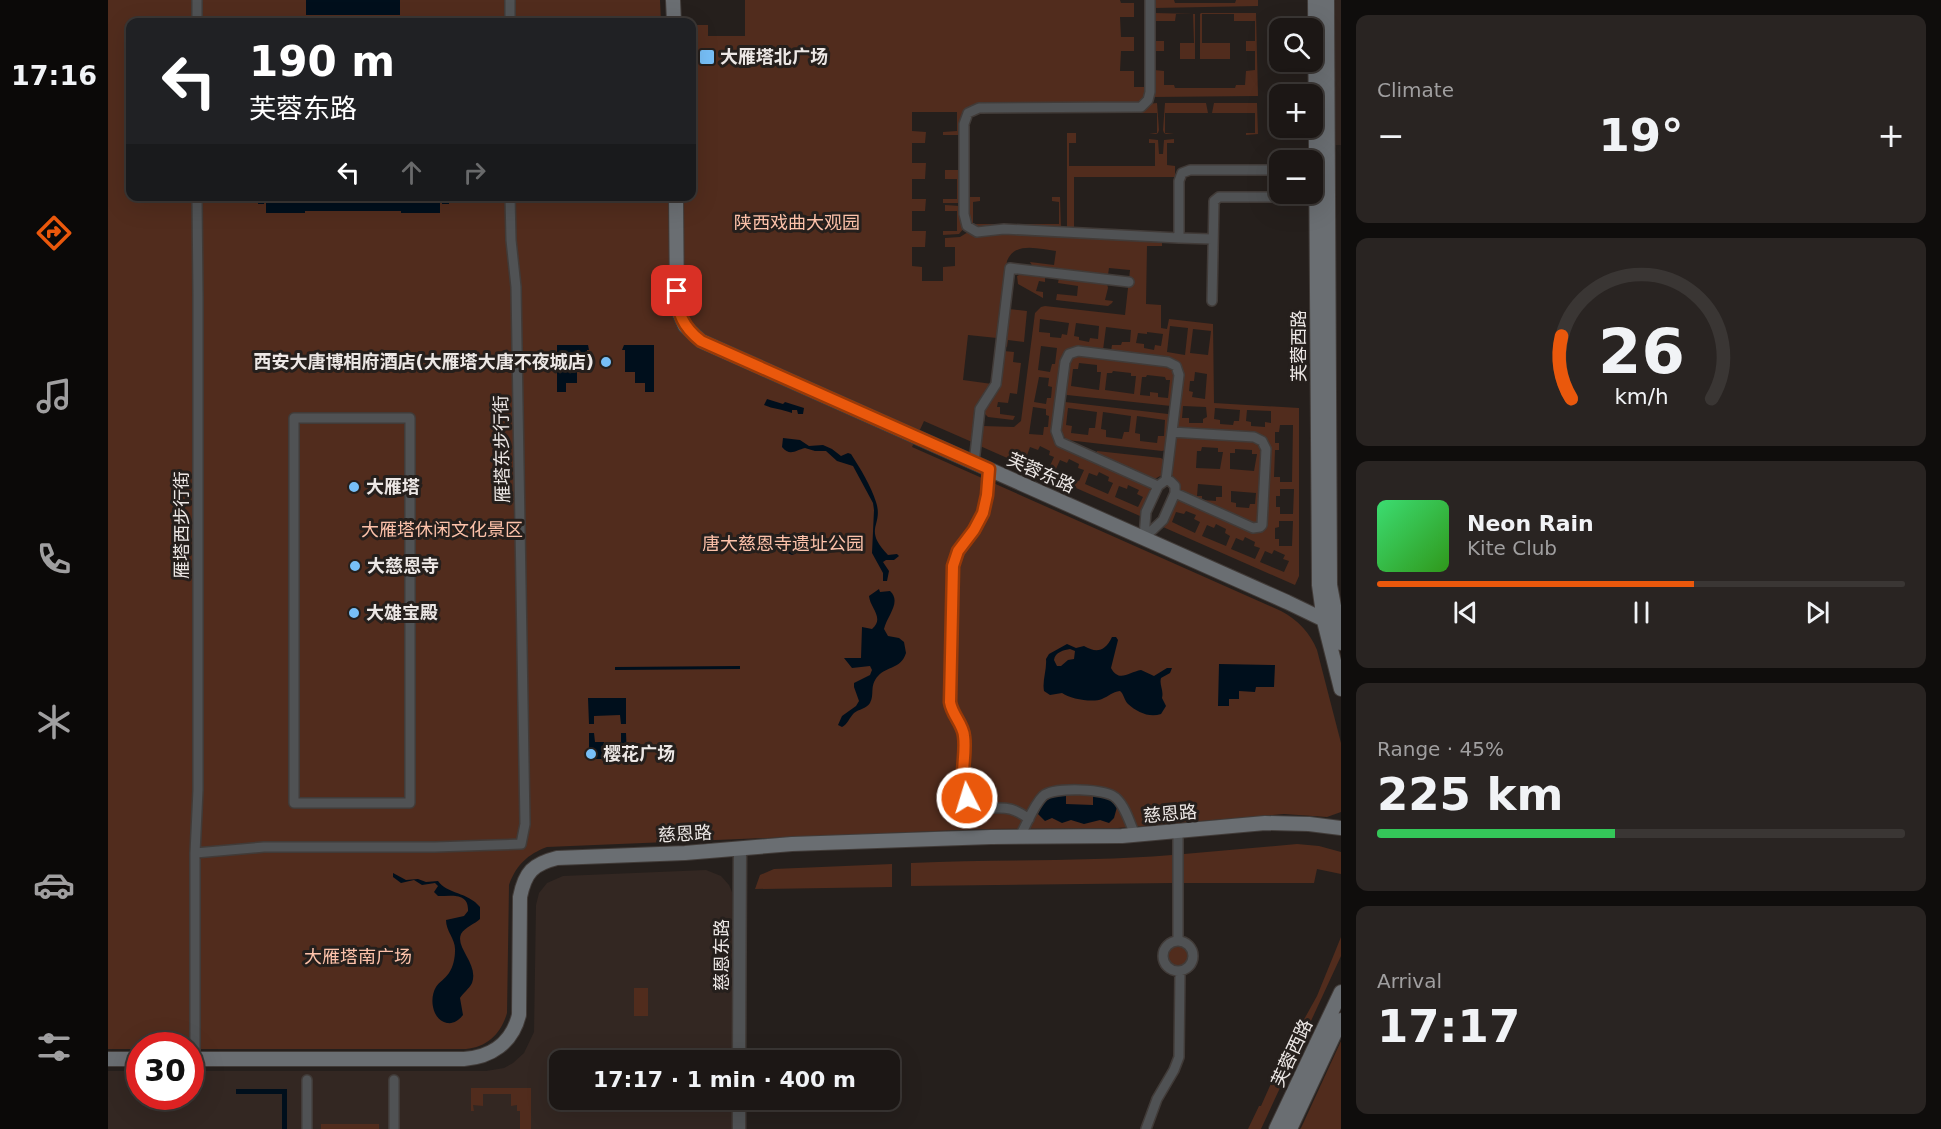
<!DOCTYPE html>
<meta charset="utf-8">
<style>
body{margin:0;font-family:"DejaVu Sans","Noto Sans SC",sans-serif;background:#292422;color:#f1f3f6;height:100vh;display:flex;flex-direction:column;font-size:22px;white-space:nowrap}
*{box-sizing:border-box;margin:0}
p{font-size:20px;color:#a09fa0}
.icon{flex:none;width:33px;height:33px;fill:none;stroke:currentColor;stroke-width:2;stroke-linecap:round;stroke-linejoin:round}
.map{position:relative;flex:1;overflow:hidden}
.sheet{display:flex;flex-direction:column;gap:15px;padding:15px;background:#0f0d0c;width:600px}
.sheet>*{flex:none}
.guide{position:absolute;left:18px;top:18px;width:570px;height:183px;border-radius:12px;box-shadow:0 6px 24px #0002,0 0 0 2px #3a3634;background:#202124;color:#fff;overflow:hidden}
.buttons{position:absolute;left:1161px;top:18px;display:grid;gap:12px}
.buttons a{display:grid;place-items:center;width:54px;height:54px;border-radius:12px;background:#1c1715;box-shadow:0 6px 24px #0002,0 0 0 2px #3a3634;font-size:30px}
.speed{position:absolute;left:18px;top:1032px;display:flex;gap:12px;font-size:30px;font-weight:700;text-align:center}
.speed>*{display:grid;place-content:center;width:78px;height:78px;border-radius:50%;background:#1c1715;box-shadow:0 6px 24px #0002,0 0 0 2px #3a3634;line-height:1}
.speed .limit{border:9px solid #d22;background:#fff;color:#111}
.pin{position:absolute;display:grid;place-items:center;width:51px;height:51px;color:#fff;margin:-26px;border-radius:12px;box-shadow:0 3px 9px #0006}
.me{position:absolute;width:66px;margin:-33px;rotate:355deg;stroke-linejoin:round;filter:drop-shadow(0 0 4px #0008)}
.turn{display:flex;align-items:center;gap:21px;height:126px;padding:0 24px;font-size:27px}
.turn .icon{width:78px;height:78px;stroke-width:2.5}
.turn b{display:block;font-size:42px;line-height:51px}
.lanes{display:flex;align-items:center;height:57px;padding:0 24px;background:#0003;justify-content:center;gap:30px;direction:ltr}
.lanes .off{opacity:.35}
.big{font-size:45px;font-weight:700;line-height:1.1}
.sheet .tile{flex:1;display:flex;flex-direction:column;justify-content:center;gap:9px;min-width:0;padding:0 21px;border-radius:12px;background:#292422}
.sheet .dial{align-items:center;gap:0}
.dial svg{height:156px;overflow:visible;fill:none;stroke:#3a3634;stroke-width:7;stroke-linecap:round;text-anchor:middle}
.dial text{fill:#f1f3f6;stroke:none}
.song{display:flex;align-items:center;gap:18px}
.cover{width:72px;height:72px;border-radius:9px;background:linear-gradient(135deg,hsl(140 70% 55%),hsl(110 70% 35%))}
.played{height:6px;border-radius:3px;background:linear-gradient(90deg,#ea580c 60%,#3a3634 60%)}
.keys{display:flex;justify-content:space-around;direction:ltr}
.heat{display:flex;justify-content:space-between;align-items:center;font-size:33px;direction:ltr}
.charge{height:9px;border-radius:4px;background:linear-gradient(90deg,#34c759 45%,#3a3634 0)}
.trip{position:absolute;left:441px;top:1050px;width:351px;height:60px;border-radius:12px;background:#1c1715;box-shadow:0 6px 24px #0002,0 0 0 2px #3a3634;font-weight:700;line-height:60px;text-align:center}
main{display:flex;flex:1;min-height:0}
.dock{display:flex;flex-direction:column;width:108px;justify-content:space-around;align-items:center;background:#0b0908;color:#a09fa0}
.dock .icon{width:42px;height:42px}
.dock .selected{color:#ea580c}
.dock b{font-size:27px;color:#f1f3f6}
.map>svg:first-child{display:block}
.built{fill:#332722}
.green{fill:#512c1d;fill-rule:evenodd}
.water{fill:#000f1c;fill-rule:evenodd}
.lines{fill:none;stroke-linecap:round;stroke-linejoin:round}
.minor-casing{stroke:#413b38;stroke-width:12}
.tertiary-casing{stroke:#413b38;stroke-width:15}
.secondary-casing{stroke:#413b38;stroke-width:16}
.minor{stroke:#505254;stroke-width:9}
.tertiary{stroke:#505254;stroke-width:12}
.secondary{stroke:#6a6e72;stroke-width:14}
.route-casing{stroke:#983908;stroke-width:15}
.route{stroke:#ea580c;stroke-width:10}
.poi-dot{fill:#77bff7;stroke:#251f1c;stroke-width:2}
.labels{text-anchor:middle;stroke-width:6;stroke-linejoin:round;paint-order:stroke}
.poi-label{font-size:18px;font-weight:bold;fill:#ece7e5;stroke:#251f1c;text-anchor:start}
.park-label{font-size:18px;fill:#fdc2aa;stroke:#251f1c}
.street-label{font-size:18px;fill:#ece7e5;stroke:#251f1c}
</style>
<main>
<nav class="dock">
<b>17:16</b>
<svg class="icon selected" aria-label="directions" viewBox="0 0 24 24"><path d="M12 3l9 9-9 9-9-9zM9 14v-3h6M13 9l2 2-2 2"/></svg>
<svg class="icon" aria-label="music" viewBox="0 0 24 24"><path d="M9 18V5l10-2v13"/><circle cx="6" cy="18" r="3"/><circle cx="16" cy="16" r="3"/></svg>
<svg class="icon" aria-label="phone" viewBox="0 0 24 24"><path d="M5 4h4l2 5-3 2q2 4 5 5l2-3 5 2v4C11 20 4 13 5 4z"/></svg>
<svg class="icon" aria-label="climate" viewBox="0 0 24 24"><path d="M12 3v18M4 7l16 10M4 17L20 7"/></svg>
<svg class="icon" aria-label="car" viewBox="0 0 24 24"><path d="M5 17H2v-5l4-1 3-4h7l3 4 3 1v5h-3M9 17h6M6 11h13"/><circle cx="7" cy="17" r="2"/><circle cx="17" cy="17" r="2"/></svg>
<svg class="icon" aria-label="filters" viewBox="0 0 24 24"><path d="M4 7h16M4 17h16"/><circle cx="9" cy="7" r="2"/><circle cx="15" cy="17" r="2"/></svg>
</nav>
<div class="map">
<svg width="1233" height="1129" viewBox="0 0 1233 1129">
<rect width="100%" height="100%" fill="#251f1c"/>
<!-- built -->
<path class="built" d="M1225 0H1233V145H1226Z
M598 870 613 876 621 885 624 892V1060H452V1100H624V1129H0V1071H31L32 1096H82L83 1071H378L396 1068 405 1063 416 1053 426 1032 428 905 431 893 439 883 455 876Z"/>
<!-- green -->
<path class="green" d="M0 0H552L553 22H22V196H584V25H600V36H637V0H1012L1013 3H1026V17H1012L1013 37H1026V51H1013L1012 71H1026V87H1036L1037 71H1039V55H1037L1039 21H1037V3H1039L1040 95 1031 105H870L850 135H835V132L849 131V112H804V131L818 132 817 143H804V163H818L817 179H804V199H818L817 211H804V231H818L817 247H804V266L814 267V281H835V267L847 266V247H837V238L852 237 860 232 895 231 1054 240V246H1039L1038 304 1053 305V328L1059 329 1061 319 1105 324 1106 403 1191 408V576L1187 585 1055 527 1067 501 1071 499 1151 531 1156 437 1149 434 1069 428 1073 369 962 349 945 435 1043 487V491L1032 516 872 446 875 426 906 427 913 421 927 313 933 307 937 306 1017 315 1022 270 1001 268 1000 275 925 267 922 262 946 265 948 251C931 249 907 241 899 261L889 338 860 335 855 380 884 384 869 407 864 442 816 421 804 447 1173 611C1190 620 1202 633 1209 650L1233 743V812L1219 817 1176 814 1010 828 876 829 439 847C420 854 408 865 401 885L399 1013C393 1034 379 1047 358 1049H83L82 1046H32L31 1049H0ZM932 319 961 323 959 335 954 334 953 338 942 337V333L931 332ZM968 323 991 326 990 339 982 338 981 342 971 340V337L966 336ZM1062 326 1080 328 1077 355 1059 352ZM998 327 1023 330 1022 342H1014L1013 345H1004L1003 351 995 350ZM1085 329 1103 331 1100 355 1082 353ZM1039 332 1055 334 1053 346 1047 345 1046 350 1036 348V344L1028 343 1030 333 1039 334ZM933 346 949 348 947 364H944L942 372 930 370ZM1087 372 1099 374 1097 399 1084 397 1085 392 1081 391 1082 381H1086ZM931 377 941 378 940 386 944 387 943 398H939L938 404 926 402ZM1075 406 1098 407 1099 417 1095 419V423H1081V418H1074ZM925 407 938 409V415L941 416 940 427H936L935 435 921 434ZM1107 408 1132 410 1131 421H1126L1125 425 1112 424V420L1106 419ZM1139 410 1163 411V423L1157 422V427L1143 426V422L1138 421ZM1172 425H1185L1184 482H1172V477H1166L1167 450H1171V443H1167V432H1171ZM932 446 942 451 941 455 946 457 941 468 918 458 922 447 930 450ZM961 459 971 464 970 468 976 470 971 481 947 471 952 460 959 463ZM991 472 1001 477 1000 481 1005 483 1000 494 977 484 981 473 989 476ZM1020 485 1031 490 1029 494 1035 497 1030 507 1007 497 1011 486 1019 489ZM1172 489H1186L1185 514H1172V507H1168V496H1172ZM1078 511 1088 515 1086 519 1092 522 1087 533 1064 522 1068 512 1076 514ZM1171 521H1185L1184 546H1171V539H1167V528L1171 527ZM1108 524 1118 529 1117 533 1122 536 1118 546 1094 536 1099 525 1106 528ZM1137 537 1147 542 1146 546 1152 548 1147 559 1123 549 1128 538 1135 541ZM1166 550 1177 555 1175 559 1181 561 1176 572 1152 562 1157 551 1164 554Z
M1045 0H1066L1067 3H1127L1128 0H1150V6L1046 8Z
M1047 13 1087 14V59H1072V43H1086L1085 14H1068L1067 21H1046V41H1056V51H1046V70L1056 71V85H1066L1067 88H1127L1128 85H1137L1138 71 1147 70V51H1138V41H1147V21H1126V14H1094V43H1122V59H1092V14L1093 13H1148L1150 96 1045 97V14Z
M1049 103 1051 130 1050 133 1048 134 1041 133H1049V113H959V133H968V143H961V166H1047V143H1041V139L1050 140 1051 154H1055L1056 140 1066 139V143H1059V165L1067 166V177H966V231L959 229V111Z
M1057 103H1098L1100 113H1057V133H1066L1058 134 1056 133 1055 130Z
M1106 103H1149L1150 134 1138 135V133H1147V113H1104Z
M837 170H852V203H835V199H849V179H837Z
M860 197H872V201L865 202V224H951V202L944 201V197H952L953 228 869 229 859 222Z
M837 205 852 206 856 228 851 234 835 235V231H849V211H837Z
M915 273 937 275V282L931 281 928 291 935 292V298L910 284 909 276Z
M951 277 999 283 1000 288 997 300 1005 301 1004 303 1000 306 948 300 949 294 969 296 970 286 950 283Z
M901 309 919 311 916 342 900 340 899 347 896 346Z
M896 351 906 352 905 362 913 363 909 394 902 393 900 403 890 402 889 407H892V414L907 416 905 420 880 417 876 413 879 403 891 386Z
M968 355 1060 365 1067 371 1063 406 959 395 957 393 960 360ZM971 363 989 365V372H993L991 390 963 386 965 369H970ZM1005 371 1023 373V376H1028L1026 394 997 390 999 373H1004ZM1039 375 1057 377 1058 380H1062L1060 398 1050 397V393L1042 392V396L1032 395 1034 377H1038Z
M957 402 1060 414 1062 415 1058 450 1054 451 959 440 952 432ZM960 408 989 412 987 428H981L980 435 963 433 964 426 958 425ZM995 412 1023 416 1021 432H1016L1014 439 998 437V430L993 429ZM1029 416 1057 420 1056 436H1050L1049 443 1032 441V434L1027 433Z
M1069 436 1146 440 1154 447 1152 523 1149 525 1073 491 1070 481 1063 474ZM1094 447 1110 448V452H1115L1112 469 1088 468 1089 451H1093ZM1127 449 1144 450V454H1149L1146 471 1122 469V453H1127ZM1090 484 1114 486V497H1108V501L1094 500V496H1089ZM1123 491 1148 493 1147 504H1142L1141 508 1128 507V503L1123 502Z
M989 451 1053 458 1057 461 1054 475 1045 480 988 454Z
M1189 844 1211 846 1233 852V874L1209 869 1206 883H1076V854Z
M1064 855V883L803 886V863C890 859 977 862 1064 855Z
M784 864V887L647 889 652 875 666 869Z
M1233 937V956L1153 1129H1140L1151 1106H1153L1173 1061 1209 996Z
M1059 956a11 11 0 1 1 22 0a11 11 0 1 1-22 0Z
M526 988H540V1016H526Z
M1233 1041V1129H1192L1193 1128Z
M363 1088H423V1129H412V1111H409V1105L403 1106V1094H375V1106L365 1105 366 1111H363Z
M213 1124H271V1129H213Z"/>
<!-- water -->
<path class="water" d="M198 0H292V15H198Z
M150 196H341V204H334V198H157L156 204H150Z
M158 200H332V213H293V211H197V213H158Z
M449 345H480L481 350H479V372H469V383H458V392H449Z
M516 345H546V392H537V383H527V372H517V350H514Z
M659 399 675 404 677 402 696 408 695 414H690L689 410H684V413C674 409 665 409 656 405Z
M675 438 692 440 701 446 715 445 724 449 733 456 740 453 743 454C752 468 763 486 768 502 776 526 754 528 780 555L789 554 791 556 786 560H778L775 562 781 571 779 581H775V573L764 553 766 510 765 503 745 466 729 461 718 451H707L697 448C688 450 682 457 674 447Z
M684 535 691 538 694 545 691 552 684 555 677 552 674 544 677 538Z
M771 589 772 592 782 591C794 602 779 616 776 629L780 636 791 638 796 642 798 653C793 669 779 666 770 676 761 686 767 694 762 703 758 709 751 709 746 713 741 718 740 724 734 727L730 725 734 716 748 706 751 701 746 687V683L762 675 764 670 762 666 744 668 736 658H753L754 627 764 629C777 618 762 608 761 596Z
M1004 637H1008L1010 640 1003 668C1011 683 1021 672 1033 670L1046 676 1059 668H1064L1062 673 1053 678C1051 685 1056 690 1054 698L1058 706 1053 714C1041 718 1029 712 1020 704 1016 700 1016 694 1012 691 1004 692 1001 696 994 699 985 703 962 699 954 693L942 695 936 691C934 681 939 670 938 659L941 654 959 644 968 648 976 646C988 653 997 652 1004 637ZM962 649 967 651 966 659 960 660 953 666H949L946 660C947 652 956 650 962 649Z
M1111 664 1167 665 1166 687H1148L1147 692 1131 691V699H1121V706H1110Z
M632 666V669L507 670V667Z
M480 698H518V724H513L512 715 486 716V724H481Z
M481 733H486L487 742H496V759H481Z
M513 733H518L519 758 503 759 502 742H513Z
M950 795H958V804L985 805V796L1001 798 1009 807 1006 818 1001 823 992 820 976 824 963 820 954 823 944 818 937 821 930 814C934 804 939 798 950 795Z
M285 873 298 880 310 879 318 882 330 881C339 894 360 892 372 907V919C367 924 357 927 353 934 347 948 371 964 364 983 361 989 355 993 352 998L355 1015C351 1020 346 1024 339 1023 324 1020 321 998 328 987 331 982 337 979 341 973 345 967 347 958 347 951 348 939 338 932 338 920L356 916 360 911C361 892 343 896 330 896L326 892 330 886 327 883 314 885 306 880 293 883 285 877Z
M128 1089H179V1129H174V1094H128Z"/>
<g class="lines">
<!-- minor casing -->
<g class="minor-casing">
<path id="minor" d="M89 0V22
M402 0V22
M1042 0V92L1040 100 1033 107 871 108 860 113 856 124V214L859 226 869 232 896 229 1071 238V181L1074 173 1082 170H1172
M1071 238 1104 239
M1104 301 1106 201 1111 197H1212
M186 418H302V803H186Z
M1064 432 1146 437 1154 441 1158 449 1154 525 1152 527 1145 528 1067 493
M866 463 872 409 888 384 902 268 1021 282
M881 469C880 491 878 511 867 529 859 543 849 551 845 566L841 702C844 714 855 723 856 736 859 755 846 796 868 805 890 813 896 800 921 819
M1036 537 1038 512 1050 486
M1036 538 1055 520 1067 493V486L1062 481 1058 480 1050 486 952 442 948 431 957 362 961 354 970 351 1060 362 1068 366 1071 375 1058 480
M912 836C919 824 925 806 935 796 945 787 998 788 1008 798 1017 806 1022 823 1027 835
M87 853 156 847H327L413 844 417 824 408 287 403 240 402 196
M1070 941V831
M1055 956a15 15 0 1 1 30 0a15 15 0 1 1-30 0Z
M87 1059V853L90 790V296L89 196
M199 1080V1129
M286 1080V1129
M1038 1129 1049 1099 1066 1070 1071 1057 1072 971"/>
</g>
<!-- tertiary casing -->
<g class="tertiary-casing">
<path id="tertiary" d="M631 1060 632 849
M631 1129V1100"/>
</g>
<!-- secondary casing -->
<g class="secondary-casing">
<path id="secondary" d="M565 0 566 22
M1207 0 1211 585 1216 621 1233 689
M1219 0 1222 585 1233 643
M568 196 569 308 577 326 593 341 1179 602 1233 628
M0 1059H32
M82 1059H356C383 1057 404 1043 411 1015L412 897C417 872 425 864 449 858L577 853 684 844 883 837 1014 836 1157 823 1201 824 1233 828
M1168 1129 1233 992
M1182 1129 1233 1020"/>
</g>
<!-- minor -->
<use href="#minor" class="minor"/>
<!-- tertiary -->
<use href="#tertiary" class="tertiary"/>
<!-- secondary -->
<use href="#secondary" class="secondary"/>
</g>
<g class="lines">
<!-- route casing -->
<g class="route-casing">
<path id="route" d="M569 291C569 313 575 327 593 341L881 469 879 495 875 513 866 530 850 551 845 566 842 702C844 715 855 724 856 736 859 756 850 780 859 798"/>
</g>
<!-- route -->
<use href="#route" class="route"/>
</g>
<!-- markers -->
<g class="poi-dot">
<rect x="591" y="49" width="16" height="16" rx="3"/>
<circle cx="498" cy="362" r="6"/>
<circle cx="246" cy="487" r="6"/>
<circle cx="247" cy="566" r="6"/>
<circle cx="246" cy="613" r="6"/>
<circle cx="483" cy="754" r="6"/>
</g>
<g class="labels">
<!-- poi labels -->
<g class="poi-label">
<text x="612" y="63">大雁塔北广场</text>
<text x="486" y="368" text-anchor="end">西安大唐博相府酒店(大雁塔大唐不夜城店)</text>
<text x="258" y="493">大雁塔</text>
<text x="259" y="572">大慈恩寺</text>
<text x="258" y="619">大雄宝殿</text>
<text x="495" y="760">樱花广场</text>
</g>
<!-- park labels -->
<g class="park-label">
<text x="689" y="229">陕西戏曲大观园</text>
<text x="334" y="536">大雁塔休闲文化景区</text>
<text x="675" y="550">唐大慈恩寺遗址公园</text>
<text x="250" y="963">大雁塔南广场</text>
</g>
<!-- street labels -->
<g class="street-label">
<text transform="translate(1191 346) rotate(-90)" y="6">芙蓉西路</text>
<text transform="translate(394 449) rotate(-91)" y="6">雁塔东步行街</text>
<text transform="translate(933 473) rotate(24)" y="6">芙蓉东路</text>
<text transform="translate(74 525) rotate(-90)" y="6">雁塔西步行街</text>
<text transform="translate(1062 814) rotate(-5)" y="6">慈恩路</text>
<text transform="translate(577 834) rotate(-3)" y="6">慈恩路</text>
<text transform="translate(614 955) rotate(-90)" y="6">慈恩东路</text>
<text transform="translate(1184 1053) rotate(-65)" y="6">芙蓉西路</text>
</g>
</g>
</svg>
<div class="buttons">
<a><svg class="icon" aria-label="search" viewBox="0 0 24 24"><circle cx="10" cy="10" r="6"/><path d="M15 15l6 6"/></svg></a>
<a>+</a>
<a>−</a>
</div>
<div class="speed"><div class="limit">30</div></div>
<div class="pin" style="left:569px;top:291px;background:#d93025"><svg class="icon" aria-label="arrive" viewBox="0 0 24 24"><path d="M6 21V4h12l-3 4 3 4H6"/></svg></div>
<svg class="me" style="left:859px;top:798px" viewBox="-20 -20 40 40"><circle r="17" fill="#ea580c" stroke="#fff" stroke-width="3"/><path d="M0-11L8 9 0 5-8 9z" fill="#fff"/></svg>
<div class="trip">17:17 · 1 min · 400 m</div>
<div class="guide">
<div class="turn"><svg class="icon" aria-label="left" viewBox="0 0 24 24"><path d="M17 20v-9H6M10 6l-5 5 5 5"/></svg><div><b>190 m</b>芙蓉东路</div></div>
<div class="lanes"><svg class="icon" aria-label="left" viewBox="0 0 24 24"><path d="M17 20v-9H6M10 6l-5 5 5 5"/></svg><svg class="icon off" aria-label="ahead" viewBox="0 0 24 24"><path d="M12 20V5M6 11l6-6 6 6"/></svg><svg class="icon off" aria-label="right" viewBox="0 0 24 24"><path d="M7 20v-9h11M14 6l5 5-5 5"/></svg></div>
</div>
</div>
<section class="sheet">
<div class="tile"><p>Climate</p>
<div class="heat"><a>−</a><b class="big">19°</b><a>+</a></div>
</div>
<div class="tile dial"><svg viewBox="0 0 100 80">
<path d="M14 69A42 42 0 1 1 86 69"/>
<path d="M14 69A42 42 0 0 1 9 37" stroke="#ea580c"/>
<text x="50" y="56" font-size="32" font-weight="700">26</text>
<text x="50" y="72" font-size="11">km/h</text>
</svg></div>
<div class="tile">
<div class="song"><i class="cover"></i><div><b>Neon Rain</b><p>Kite Club</p></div></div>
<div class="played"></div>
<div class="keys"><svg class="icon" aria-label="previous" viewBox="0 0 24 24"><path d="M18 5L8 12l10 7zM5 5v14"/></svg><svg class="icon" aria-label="pause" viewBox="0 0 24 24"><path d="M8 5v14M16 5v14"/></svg><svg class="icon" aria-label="next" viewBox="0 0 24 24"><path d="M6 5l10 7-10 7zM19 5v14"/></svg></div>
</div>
<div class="tile"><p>Range · 45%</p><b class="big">225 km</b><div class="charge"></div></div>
<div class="tile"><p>Arrival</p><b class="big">17:17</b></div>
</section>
</main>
